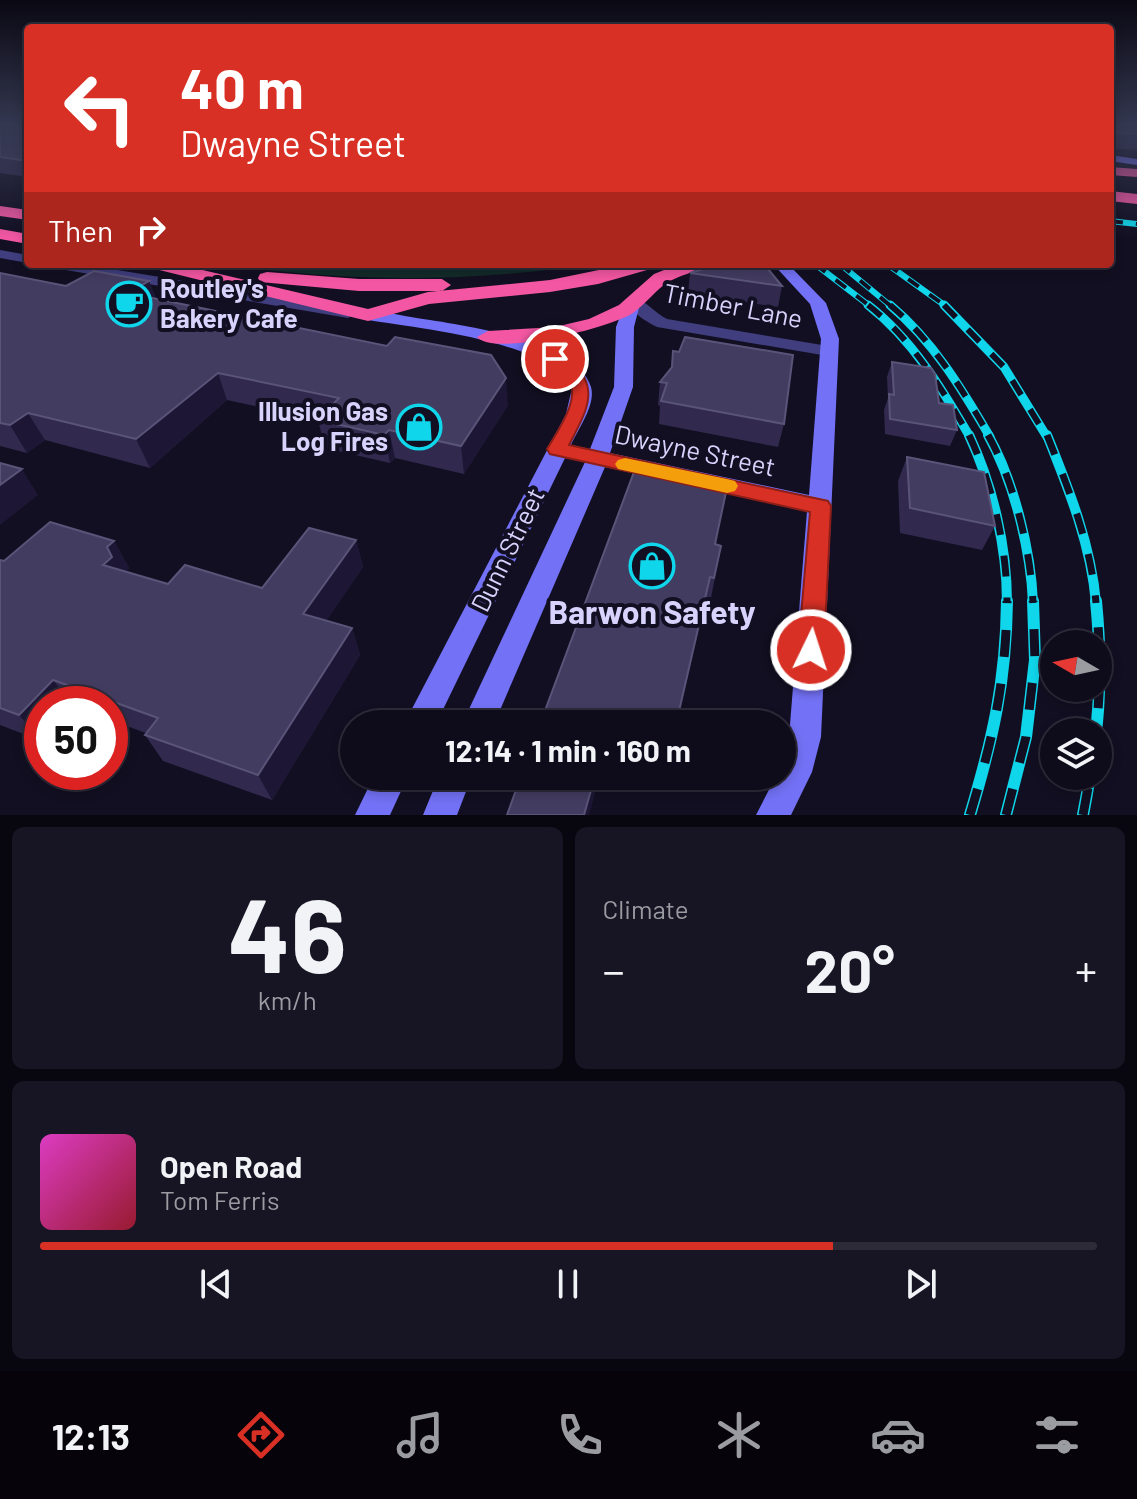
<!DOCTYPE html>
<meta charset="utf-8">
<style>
body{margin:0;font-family:Barlow,sans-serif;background:#171423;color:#f1f3f6;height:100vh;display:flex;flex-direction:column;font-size:30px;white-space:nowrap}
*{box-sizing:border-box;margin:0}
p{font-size:26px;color:#9b9ba2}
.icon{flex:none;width:44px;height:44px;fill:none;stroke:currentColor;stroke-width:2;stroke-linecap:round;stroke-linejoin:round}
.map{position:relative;height:815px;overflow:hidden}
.sheet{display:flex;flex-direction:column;gap:12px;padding:12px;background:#08060e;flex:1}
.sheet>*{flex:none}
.top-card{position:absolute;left:24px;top:24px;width:1090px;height:244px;border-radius:8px;box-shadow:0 4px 12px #0003,0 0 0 2px #2e2b39;background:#d93025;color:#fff;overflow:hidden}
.needle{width:52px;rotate:279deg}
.buttons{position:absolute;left:1040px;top:630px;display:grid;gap:16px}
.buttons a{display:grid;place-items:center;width:72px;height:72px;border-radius:50%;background:#0e0b1a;box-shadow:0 4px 12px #0003,0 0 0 2px #2e2b39;font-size:40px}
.speed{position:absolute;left:24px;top:686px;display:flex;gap:16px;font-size:40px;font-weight:700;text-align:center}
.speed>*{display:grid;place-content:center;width:104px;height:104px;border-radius:50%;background:#0e0b1a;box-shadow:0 4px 12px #0003,0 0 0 2px #2e2b39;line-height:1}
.speed .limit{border:12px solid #d22;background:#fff;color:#111}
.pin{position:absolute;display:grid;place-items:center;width:68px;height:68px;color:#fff;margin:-34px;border:4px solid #fff;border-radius:50%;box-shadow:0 2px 8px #0007}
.me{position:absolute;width:88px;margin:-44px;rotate:4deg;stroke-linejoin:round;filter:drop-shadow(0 0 6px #0008)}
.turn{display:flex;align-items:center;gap:28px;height:168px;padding:0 24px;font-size:36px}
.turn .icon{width:104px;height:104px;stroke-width:2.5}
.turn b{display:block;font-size:56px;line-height:68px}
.then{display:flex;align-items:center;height:76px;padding:0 24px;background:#0003;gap:16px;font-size:30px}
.big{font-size:60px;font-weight:700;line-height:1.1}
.sheet .card{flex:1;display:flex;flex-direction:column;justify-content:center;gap:12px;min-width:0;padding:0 28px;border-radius:12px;background:#171423}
.sheet .dial{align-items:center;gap:0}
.dial b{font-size:104px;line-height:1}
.song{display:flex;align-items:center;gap:24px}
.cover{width:96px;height:96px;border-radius:12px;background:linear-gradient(135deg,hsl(310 70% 55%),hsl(350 70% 35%))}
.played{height:8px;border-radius:4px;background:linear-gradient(90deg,#d93025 75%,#2e2b39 75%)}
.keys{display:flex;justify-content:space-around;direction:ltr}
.heat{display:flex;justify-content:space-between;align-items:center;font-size:44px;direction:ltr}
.sheet .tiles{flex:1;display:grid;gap:12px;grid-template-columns:1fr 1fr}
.card:last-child{grid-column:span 2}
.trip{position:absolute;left:340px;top:710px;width:456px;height:80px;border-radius:40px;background:#0e0b1a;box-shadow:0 4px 12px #0003,0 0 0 2px #2e2b39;font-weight:700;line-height:80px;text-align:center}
.tab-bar{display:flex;height:128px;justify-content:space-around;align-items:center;background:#06040a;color:#9b9ba2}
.tab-bar .icon{width:56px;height:56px}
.tab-bar .current{color:#d93025}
.tab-bar b{font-size:36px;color:#f1f3f6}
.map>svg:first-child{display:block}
.green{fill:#132b2a}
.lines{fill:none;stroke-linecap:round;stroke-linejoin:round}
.street{fill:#403e7e;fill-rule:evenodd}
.secondary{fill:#7371f5;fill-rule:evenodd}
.highway{fill:#f357a3;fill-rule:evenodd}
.rail-far3-casing{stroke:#10d6eb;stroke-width:6}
.rail-far2-casing{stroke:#10d6eb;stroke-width:9}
.rail-far1-casing{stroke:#10d6eb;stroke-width:10}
.rail-casing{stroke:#10d6eb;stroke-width:12}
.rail-far3{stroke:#120f22;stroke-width:4;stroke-dasharray:13;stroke-linecap:butt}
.rail-far2{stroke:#120f22;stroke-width:6;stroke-dasharray:17;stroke-linecap:butt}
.rail-far1{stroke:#120f22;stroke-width:7;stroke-dasharray:21;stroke-linecap:butt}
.rail{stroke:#120f22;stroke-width:9;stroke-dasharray:27;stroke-linecap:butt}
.wall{fill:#312a4e}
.shaded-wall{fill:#1d1735}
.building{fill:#433c61;stroke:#5a5479;stroke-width:2}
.route{fill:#d93025;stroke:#8d1f18;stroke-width:2}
.slow{fill:#f59e0b}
.labels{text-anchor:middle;stroke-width:8;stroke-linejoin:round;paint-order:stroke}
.poi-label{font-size:26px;font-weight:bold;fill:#d8d3fc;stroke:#120f22;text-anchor:start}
.street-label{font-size:26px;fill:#d8d3fc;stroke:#120f22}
.near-poi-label{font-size:32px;font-weight:bold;fill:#d8d3fc;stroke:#120f22}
</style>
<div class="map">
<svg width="1137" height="815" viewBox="0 0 1137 815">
<rect width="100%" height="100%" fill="#120f22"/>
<!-- green -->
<path class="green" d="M220 264H301L391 270 592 264C468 283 344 282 220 264Z"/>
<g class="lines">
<!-- street -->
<path class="street" d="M0 250 28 255V263L0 258Z
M47 264H81L348 308 356 313 348 318 54 268Z
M634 297C645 300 655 313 667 319L828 346 837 351 828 356 657 327C643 320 635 314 626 302Z"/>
<!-- secondary -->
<path class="secondary" d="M1110 155 1137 159V165L1110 161Z
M773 264H788L826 303 839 339 821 737 812 772 791 815H756L776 776H782L789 737 807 511 605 467 494 724H462L585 462 565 458 436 724H404L566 414 572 388C551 341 416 328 368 320L360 315 362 311C377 308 396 315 411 317 454 324 577 339 591 387 596 405 578 429 571 445L590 449 614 387 616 327 626 301H638L640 304 634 327 633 387 610 453 809 495 821 339 810 304Z
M374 776H408L390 815H355Z
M439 776H472L457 815H423Z"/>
<!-- highway -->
<path class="highway" d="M1110 167 1137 169V177L1110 175Z
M1110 191 1137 194V204L1110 201Z
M0 206 28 210V220L0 216Z
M0 229 28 234V244L0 239Z
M148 264H177L368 309 428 292 550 280 628 264H657L654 268 598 284 550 292 429 304 368 321 151 268Z
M679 264H703C695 273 681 275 670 281 656 289 646 304 633 313 610 328 494 357 477 337L488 331 555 327 589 319 619 305 654 274Z
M267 272 359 279H442L451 285 442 291H359L260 282 258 278 260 274Z"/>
<!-- rail-far3 casing -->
<g class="rail-far3-casing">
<path id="rail-far3" d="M1110 221 1137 224
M815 264 871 307
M840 264 892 307
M887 264 947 307"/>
</g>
<!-- rail-far2 casing -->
<g class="rail-far2-casing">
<path id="rail-far2" d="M868 305C913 340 942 389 970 437
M890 305C933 341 962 389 990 437
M944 305 1004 367 1047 437"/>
</g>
<!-- rail-far1 casing -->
<g class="rail-far1-casing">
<path id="rail-far1" d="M969 435C993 486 1007 547 1007 603
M988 435C1014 481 1031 551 1033 603
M1047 435C1069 490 1091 544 1096 603"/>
</g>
<!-- rail casing -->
<g class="rail-casing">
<path id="rail" d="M970 815C993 738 1006 682 1007 601
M1006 815 1026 737 1035 660 1033 601
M1083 815C1098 737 1104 681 1096 601"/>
</g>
<!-- rail-far3 -->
<use href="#rail-far3" class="rail-far3"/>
<!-- rail-far2 -->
<use href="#rail-far2" class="rail-far2"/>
<!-- rail-far1 -->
<use href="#rail-far1" class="rail-far1"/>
<!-- rail -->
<use href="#rail" class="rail"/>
</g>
<!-- wall -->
<path class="wall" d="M0 125H28V177L0 173Z
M1110 125H1137V150L1110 148Z
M0 273 66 286 149 281 156 299 508 405 464 474 395 458 390 463 325 448 318 420 227 400 150 468 45 440 27 453 0 446Z
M690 273 782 286 778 307 688 294Z
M673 351 784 424 778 447 659 424 660 406 658 405 660 382 671 368Z
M892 362 939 403 957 430 950 446 885 434 884 410 888 398 887 377Z
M907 457 995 526 982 550 900 533 898 481Z
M356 540 363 567 326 621 352 628 360 655 272 800 163 761 145 735 146 733 110 720V704H42V741L0 725V560L4 561 114 541 129 568 126 571 168 584 262 588Z
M721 546 710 603 705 602 677 724H540Z
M643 776H666L664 783Z"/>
<!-- shaded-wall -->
<path class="shaded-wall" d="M149 281 159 305 128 293Z
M218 373 227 400 150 468 136 439Z
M506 378 508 405 464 474 461 446Z
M28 413 45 440 27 453 10 425Z
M389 430 395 458 390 463 384 435Z
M22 469 38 495 0 525V485Z
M356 540 363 567 313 641 303 614Z
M114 541 129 568 123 574 103 565 107 547Z
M710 577 677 724H676Z
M352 628 360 655 272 800 258 775Z
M53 680 72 704H42V741L19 715Z
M595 776H600L589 815H584Z"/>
<!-- building -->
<path class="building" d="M0 125H28V161L0 157Z
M1110 125H1137V134L1110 132Z
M719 264H764L782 286 690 273Z
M94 271 149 281 128 293 387 346 395 337 491 355 506 378 461 446 389 430 384 435 318 420 339 398 218 373 136 439 28 413 10 425 0 423V273L66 286Z
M685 337 793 355 784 424 661 401 667 383 660 382 672 367 673 351 679 352Z
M892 362 931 368 935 374 939 403 953 405 957 430 890 419 889 394 894 395Z
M907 457 984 472 995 526 910 508Z
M0 463 22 469 0 485Z
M634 472 726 492 715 544 721 546 714 578 710 577 676 724H540Z
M50 522 114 541 107 547 112 557 103 565 168 584 185 565 262 588 309 528 356 540 303 614 352 628 258 775 145 735 158 718 53 680 19 715 0 708V560L4 561Z
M521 776H595L584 815H507Z"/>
<!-- sky -->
<linearGradient id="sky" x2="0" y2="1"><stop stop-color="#0a0813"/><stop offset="0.52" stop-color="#33374f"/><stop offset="1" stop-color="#33374f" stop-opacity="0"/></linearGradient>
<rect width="1137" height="239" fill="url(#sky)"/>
<!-- route -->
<path class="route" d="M555 354C563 356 566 359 572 364 603 388 583 417 569 445L828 501 831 506 824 650 820 658 811 662 802 658 798 650 810 512 550 454 547 449C558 430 583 397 567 376 562 370 553 365 547 359Z"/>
<!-- slow -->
<path class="slow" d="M625 458 727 479 735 481 738 486 735 491 727 493 618 469 615 464 618 460Z"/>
<!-- icons -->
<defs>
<g id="cafe-ring" transform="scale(2.3)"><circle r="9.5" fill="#120f22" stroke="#10d6eb" stroke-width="1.5"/><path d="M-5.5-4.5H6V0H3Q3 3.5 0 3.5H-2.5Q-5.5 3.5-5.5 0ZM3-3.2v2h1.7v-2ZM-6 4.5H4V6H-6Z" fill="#10d6eb"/></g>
<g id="shop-ring" transform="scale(2.3)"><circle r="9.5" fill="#120f22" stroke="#10d6eb" stroke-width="1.5"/><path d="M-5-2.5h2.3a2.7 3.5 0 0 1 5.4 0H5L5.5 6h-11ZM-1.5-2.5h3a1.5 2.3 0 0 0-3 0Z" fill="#10d6eb"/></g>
</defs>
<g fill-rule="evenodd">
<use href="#cafe-ring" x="129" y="304"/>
<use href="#shop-ring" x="419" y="427"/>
<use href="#shop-ring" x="652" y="566"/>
</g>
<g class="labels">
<!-- poi labels -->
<g class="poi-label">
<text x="160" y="298">Routley's<tspan x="160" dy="30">Bakery Cafe</tspan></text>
<text x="388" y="421" text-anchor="end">Illusion Gas<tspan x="388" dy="30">Log Fires</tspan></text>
</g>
<!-- street labels -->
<g class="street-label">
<text transform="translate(733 306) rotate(11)" y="9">Timber Lane</text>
<text transform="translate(695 451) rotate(12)" y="9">Dwayne Street</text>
<text transform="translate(508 550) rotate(-64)" y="9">Dunn Street</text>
</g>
<!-- near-poi labels -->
<g class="near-poi-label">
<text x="652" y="624">Barwon Safety</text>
</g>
</g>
</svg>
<div class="buttons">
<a><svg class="needle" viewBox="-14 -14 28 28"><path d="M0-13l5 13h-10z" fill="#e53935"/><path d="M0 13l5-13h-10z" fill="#9b9ba2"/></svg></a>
<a><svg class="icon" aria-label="layers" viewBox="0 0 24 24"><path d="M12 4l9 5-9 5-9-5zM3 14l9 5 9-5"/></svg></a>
</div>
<div class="speed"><div class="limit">50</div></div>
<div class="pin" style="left:555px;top:359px;background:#d93025"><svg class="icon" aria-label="arrive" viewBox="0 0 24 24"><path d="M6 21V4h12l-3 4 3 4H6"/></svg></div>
<svg class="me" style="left:811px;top:650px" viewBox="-20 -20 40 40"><circle r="17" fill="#d93025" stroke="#fff" stroke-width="3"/><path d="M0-11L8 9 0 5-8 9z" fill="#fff"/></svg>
<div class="trip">12:14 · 1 min · 160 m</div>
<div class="top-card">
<div class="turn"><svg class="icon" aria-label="left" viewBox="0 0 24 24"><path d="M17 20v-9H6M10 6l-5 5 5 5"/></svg><div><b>40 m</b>Dwayne Street</div></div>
<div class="then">Then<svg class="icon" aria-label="right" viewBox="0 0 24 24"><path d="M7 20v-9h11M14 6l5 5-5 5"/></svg></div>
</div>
</div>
<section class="sheet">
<div class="tiles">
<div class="card dial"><b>46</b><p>km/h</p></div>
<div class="card"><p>Climate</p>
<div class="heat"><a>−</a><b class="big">20°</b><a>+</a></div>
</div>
<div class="card">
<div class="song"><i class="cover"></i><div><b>Open Road</b><p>Tom Ferris</p></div></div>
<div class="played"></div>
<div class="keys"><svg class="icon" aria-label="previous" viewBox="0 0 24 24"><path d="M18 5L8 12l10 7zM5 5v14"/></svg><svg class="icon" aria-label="pause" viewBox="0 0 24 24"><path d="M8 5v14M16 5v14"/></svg><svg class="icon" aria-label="next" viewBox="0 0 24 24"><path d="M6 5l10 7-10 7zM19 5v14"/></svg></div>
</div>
</div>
</section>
<nav class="tab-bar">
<b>12:13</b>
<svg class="icon current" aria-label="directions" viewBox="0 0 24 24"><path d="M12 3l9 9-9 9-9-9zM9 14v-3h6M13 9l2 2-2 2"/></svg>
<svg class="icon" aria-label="music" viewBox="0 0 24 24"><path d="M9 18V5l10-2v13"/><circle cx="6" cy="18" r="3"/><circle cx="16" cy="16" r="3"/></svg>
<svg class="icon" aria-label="phone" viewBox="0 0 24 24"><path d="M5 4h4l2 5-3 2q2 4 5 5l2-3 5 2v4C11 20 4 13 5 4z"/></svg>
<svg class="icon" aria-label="climate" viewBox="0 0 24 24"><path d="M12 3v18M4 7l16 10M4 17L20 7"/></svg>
<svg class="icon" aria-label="car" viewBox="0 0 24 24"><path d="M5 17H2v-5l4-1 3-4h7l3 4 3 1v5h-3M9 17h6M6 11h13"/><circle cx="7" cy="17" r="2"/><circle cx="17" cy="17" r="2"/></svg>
<svg class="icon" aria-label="filters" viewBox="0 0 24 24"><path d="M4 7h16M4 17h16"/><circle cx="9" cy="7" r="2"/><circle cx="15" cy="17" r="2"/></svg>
</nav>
